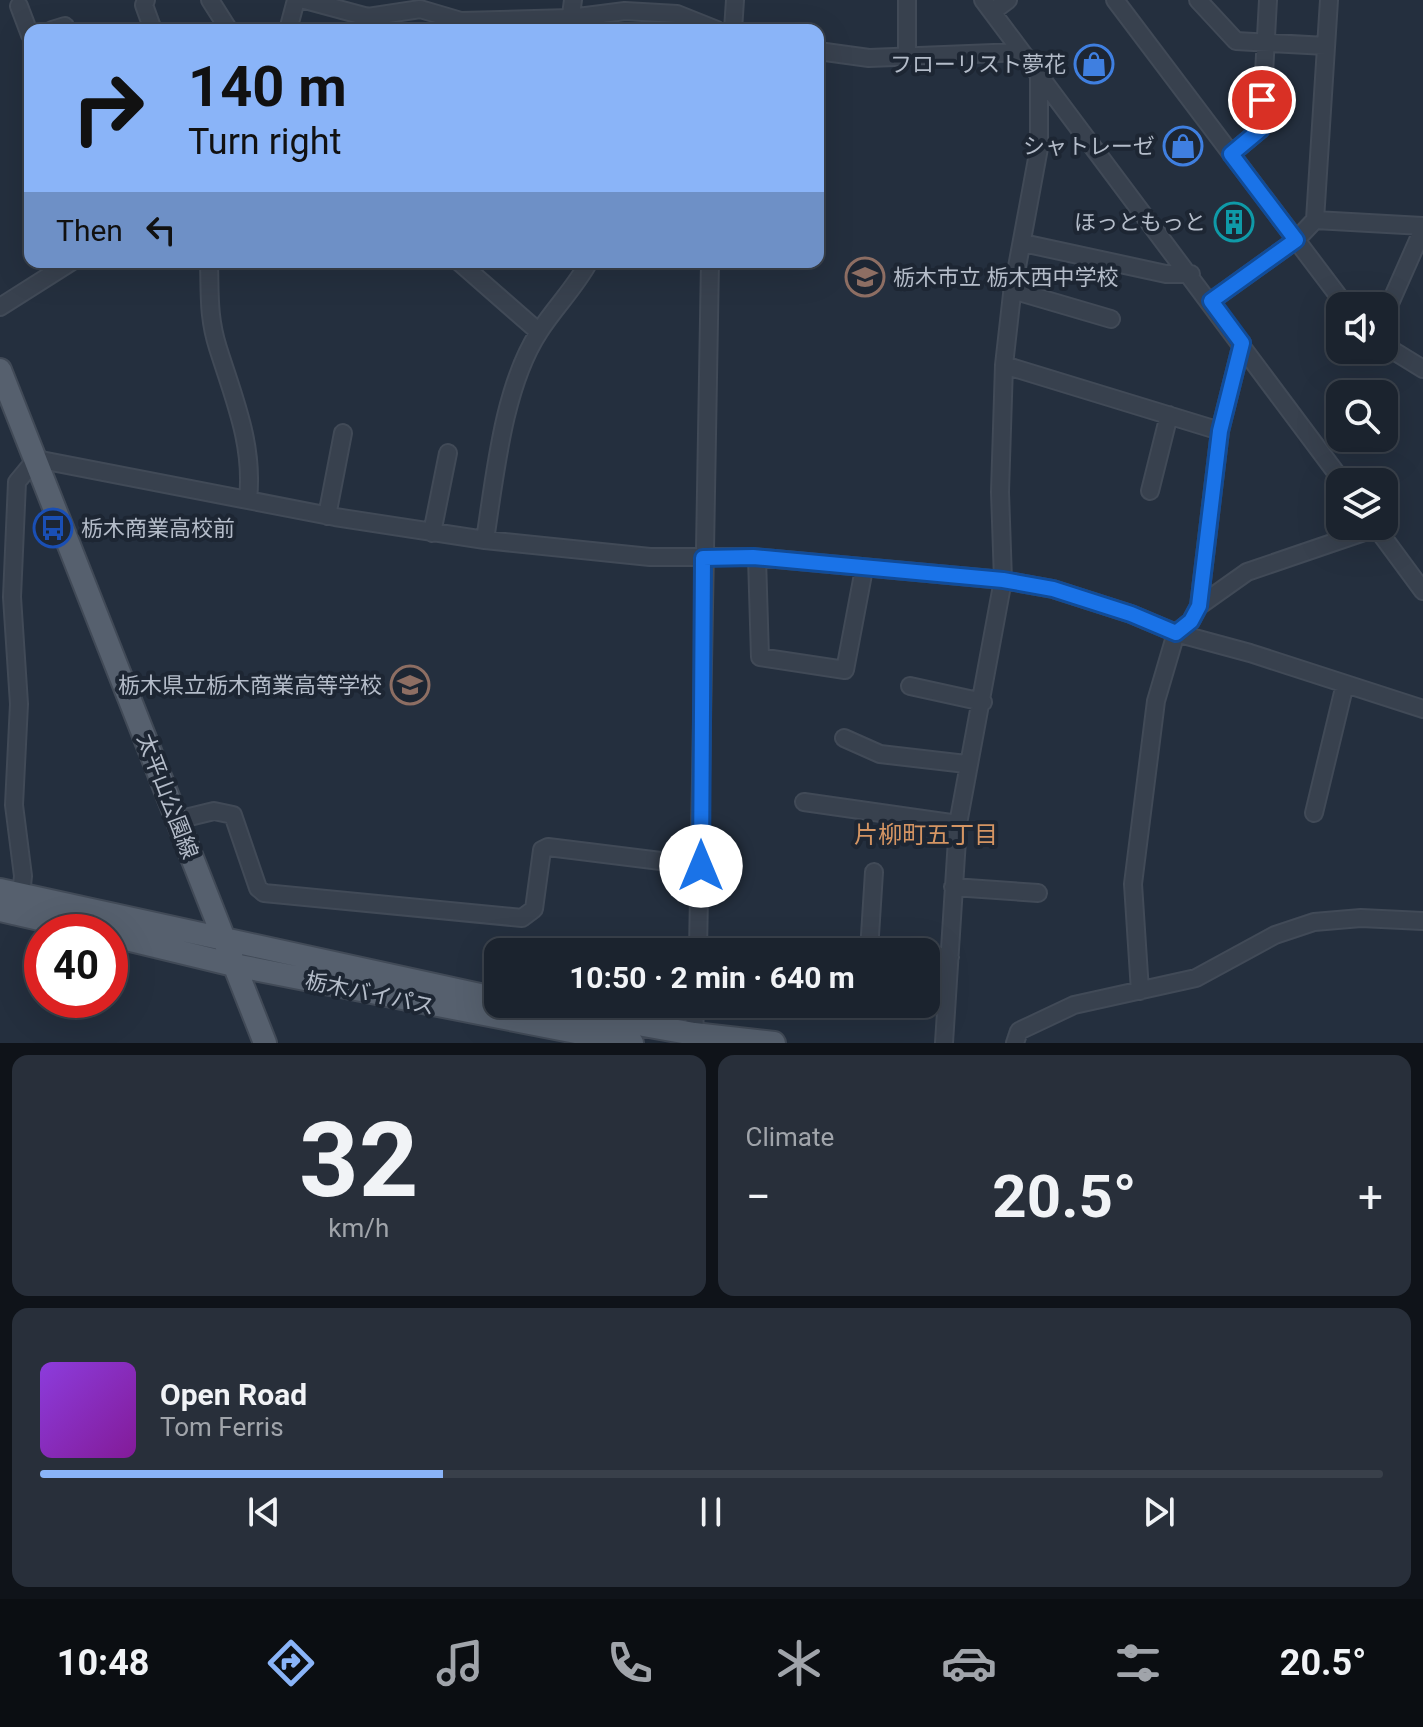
<!DOCTYPE html>
<meta charset="utf-8">
<style>
body{margin:0;font-family:Roboto,"Noto Sans JP",sans-serif;background:#282f3a;color:#f1f3f6;height:100vh;display:flex;flex-direction:column;font-size:30px;white-space:nowrap}
*{box-sizing:border-box;margin:0}
p{font-size:26px;color:#a0a4aa}
.icon{flex:none;width:44px;height:44px;fill:none;stroke:currentColor;stroke-width:2;stroke-linecap:round;stroke-linejoin:round}
.map{position:relative;height:1043px;overflow:hidden}
.details{display:flex;flex-direction:column;gap:12px;padding:12px;background:#0f1319;flex:1}
.details>*{flex:none}
.guide{position:absolute;left:24px;top:24px;width:800px;height:244px;border-radius:16px;box-shadow:0 8px 32px #0002,0 0 0 2px #39404a;background:#8ab4f8;color:#111;overflow:hidden}
.controls{position:absolute;left:1326px;top:292px;display:grid;gap:16px}
.controls a{display:grid;place-items:center;width:72px;height:72px;border-radius:16px;background:#1b232e;box-shadow:0 8px 32px #0002,0 0 0 2px #39404a;font-size:40px}
.speed{position:absolute;left:24px;top:914px;display:flex;gap:16px;font-size:40px;font-weight:700;text-align:center}
.speed>*{display:grid;place-content:center;width:104px;height:104px;border-radius:50%;background:#1b232e;box-shadow:0 8px 32px #0002,0 0 0 2px #39404a;line-height:1}
.speed .limit{border:12px solid #d22;background:#fff;color:#111}
.pin{position:absolute;display:grid;place-items:center;width:68px;height:68px;color:#fff;margin:-34px;border:4px solid #fff;border-radius:50%;box-shadow:0 2px 8px #0007}
.me{position:absolute;width:88px;margin:-44px;rotate:0deg;stroke-linejoin:round;filter:drop-shadow(0 0 6px #0008)}
.turn{display:flex;align-items:center;gap:28px;height:168px;padding:0 32px;font-size:36px}
.turn .icon{width:104px;height:104px;stroke-width:2.5}
.turn b{display:block;font-size:56px;line-height:68px}
.then{display:flex;align-items:center;height:76px;padding:0 32px;background:#0003;gap:16px;font-size:30px}
.big{font-size:60px;font-weight:700;line-height:1.1}
.details .tile{flex:1;display:flex;flex-direction:column;justify-content:center;gap:12px;min-width:0;padding:0 28px;border-radius:16px;background:#282f3a}
.details .dial{align-items:center;gap:0}
.dial b{font-size:104px;line-height:1}
.song{display:flex;align-items:center;gap:24px}
.cover{width:96px;height:96px;border-radius:12px;background:linear-gradient(135deg,hsl(270 70% 55%),hsl(290 70% 35%))}
.played{height:8px;border-radius:4px;background:linear-gradient(90deg,#8ab4f8 30%,#39404a 30%)}
.keys{display:flex;justify-content:space-around;direction:ltr}
.heat{display:flex;justify-content:space-between;align-items:center;font-size:44px;direction:ltr}
.details .tiles{flex:1;display:grid;gap:12px;grid-template-columns:1fr 1fr}
.tile:last-child{grid-column:span 2}
.trip{position:absolute;left:484px;top:938px;width:456px;height:80px;border-radius:16px;background:#1b232e;box-shadow:0 8px 32px #0002,0 0 0 2px #39404a;font-weight:700;line-height:80px;text-align:center}
.menu{display:flex;height:128px;justify-content:space-around;align-items:center;background:#0b0e12;color:#a0a4aa}
.menu .icon{width:56px;height:56px}
.menu .selected{color:#8ab4f8}
.menu b{font-size:36px;color:#f1f3f6}
.map>svg:first-child{display:block}
.lines{fill:none;stroke-linecap:round;stroke-linejoin:round}
.minor-casing{stroke:#414a57;stroke-width:20}
.major-casing{stroke:#414a57;stroke-width:26}
.minor{stroke:#38414e;stroke-width:16}
.major{stroke:#56606e;stroke-width:22}
.route-casing{stroke:#114b97;stroke-width:20}
.route{stroke:#1a73e8;stroke-width:14}
.labels{text-anchor:middle;stroke-width:8;stroke-linejoin:round;paint-order:stroke}
.poi-label{font-size:22px;fill:#b4bcc9;stroke:#1d2633;text-anchor:end}
.street-label{font-size:22px;fill:#b4bcc9;stroke:#1d2633}
.neighbourhood-label{font-size:24px;fill:#d59563;stroke:#1d2633}
</style>
<div class="map">
<svg width="1423" height="1043" viewBox="0 0 1423 1043">
<rect width="100%" height="100%" fill="#242f3e"/>
<g class="lines">
<!-- minor casing -->
<g class="minor-casing">
<path id="minor" d="M146 0 144 5 153 30
M210 0 229 30
M305 0 368 17 420 9 461 21 570 18 625 11 677 14 717 30
M983 0 1343 482
M1115 0 1346 306
M1198 0 1236 41 1326 46
M19 6 30 35
M992 12 1008 0
M52 30 65 26 66 30
M288 30 296 0
M569 30 573 0
M733 30 735 0
M818 51 869 58 1021 52
M907 57V0
M1231 154 1261 129 1268 0
M1315 220 1423 226
M1023 243 1166 274H1191
M209 262C210 293 208 317 218 348 234 399 254 445 248 499
M459 262 539 332
M1012 290 1111 319
M1211 301 1296 240 1315 220 1329 0
M0 307 71 262
M1384 317 1423 229
M1384 345 1423 369
M1004 365 1220 431
M1150 491 1169 415
M327 516 343 433
M1375 526 1423 591
M432 533 448 453
M485 540C495 476 503 387 539 332 555 307 574 289 589 262
M757 558 760 657 845 670 864 569
M1199 606 1220 431 1242 343
M910 686 983 702
M844 738 880 754 966 764
M804 802 958 824
M1314 813 1345 684
M177 820 214 811 233 815 258 888 264 893 522 918 534 909 542 850 548 847 701 866
M874 872 869 951 878 952
M953 887 1038 893
M20 905 23 876 14 805 19 704 12 597 17 482 36 459 335 517 485 540 650 557H753L1003 580 1053 589 1131 614 1176 633 1250 653 1423 709
M698 952 710 262
M926 955 950 957
M1140 991 1133 884 1156 701 1176 633 1191 621 1199 606 1247 572 1376 528
M694 1042 695 1004
M944 1043 958 824 1003 580 1000 492 1004 365 1012 294 1039 148V78
M1015 1043 1019 1031 1074 1005 1196 978 1275 935 1314 922 1361 918 1423 921"/>
</g>
<!-- major casing -->
<g class="major-casing">
<path id="major" d="M0 370 265 1043
M0 890 498 999
M0 910 96 932
M110 935 234 965 632 1043
M527 1004 694 1034 774 1043"/>
</g>
<!-- minor -->
<use href="#minor" class="minor"/>
<!-- major -->
<use href="#major" class="major"/>
</g>
<g class="lines">
<!-- route casing -->
<g class="route-casing">
<path id="route" d="M701 866 703 558 753 557 1003 580 1053 589 1131 614 1176 633 1191 621 1199 606 1220 431 1242 343 1211 301 1296 240 1231 154 1261 129 1262 100"/>
</g>
<!-- route -->
<use href="#route" class="route"/>
</g>
<!-- icons -->
<defs>
<g id="shop-ring" transform="scale(2)"><circle r="9.5" fill="#1d2633" stroke="#3f7fe0" stroke-width="1.5"/><path d="M-5-2.5h2.3a2.7 3.5 0 0 1 5.4 0H5L5.5 6h-11ZM-1.5-2.5h3a1.5 2.3 0 0 0-3 0Z" fill="#3f7fe0"/></g>
<g id="building-ring" transform="scale(2)"><circle r="9.5" fill="#1d2633" stroke="#0f9aa8" stroke-width="1.5"/><path d="M-4-6H4V6H1V3H-1V6H-4ZM-2.5-4.3h1.7v1.8h-1.7ZM.8-4.3h1.7v1.8H.8ZM-2.5-1h1.7V.8h-1.7ZM.8-1h1.7V.8H.8Z" fill="#0f9aa8"/></g>
<g id="school-ring" transform="scale(2)"><circle r="9.5" fill="#1d2633" stroke="#8d6e63" stroke-width="1.5"/><path d="M0-5L7-2L0 1L-7-2ZM-4 1L0 2.5L4 1V4Q0 6-4 4Z" fill="#8d6e63"/></g>
<g id="bus-ring" transform="scale(2)"><circle r="9.5" fill="#1d2633" stroke="#1a4fb4" stroke-width="1.5"/><path d="M-5-6H5V4H4V6H2V4H-2V6H-4V4H-5ZM-3.5-4V0h7V-4ZM-3.5 1.2v1.5H-2V1.2ZM2 1.2v1.5H3.5V1.2Z" fill="#1a4fb4"/></g>
</defs>
<g fill-rule="evenodd">
<use href="#shop-ring" x="1094" y="64"/>
<use href="#shop-ring" x="1183" y="146"/>
<use href="#building-ring" x="1234" y="222"/>
<use href="#school-ring" x="865" y="277"/>
<use href="#bus-ring" x="53" y="528"/>
<use href="#school-ring" x="410" y="685"/>
</g>
<g class="labels">
<!-- poi labels -->
<g class="poi-label">
<text x="1066" y="72">フローリスト夢花</text>
<text x="1155" y="154">シャトレーゼ</text>
<text x="1206" y="230">ほっともっと</text>
<text x="893" y="285" text-anchor="start">栃木市立 栃木西中学校</text>
<text x="81" y="536" text-anchor="start">栃木商業高校前</text>
<text x="382" y="693">栃木県立栃木商業高等学校</text>
</g>
<!-- street labels -->
<g class="street-label">
<text transform="translate(168 796) rotate(69)" y="8">太平山公園線</text>
<text transform="translate(370 993) rotate(12)" y="8">栃木バイパス</text>
</g>
<!-- neighbourhood labels -->
<g class="neighbourhood-label">
<text x="926" y="843">片柳町五丁目</text>
</g>
</g>
</svg>
<div class="controls">
<a><svg class="icon" aria-label="sound" viewBox="0 0 24 24"><path d="M4 9h4l5-4v14l-5-4H4zM17 9q2 3 0 6"/></svg></a>
<a><svg class="icon" aria-label="search" viewBox="0 0 24 24"><circle cx="10" cy="10" r="6"/><path d="M15 15l6 6"/></svg></a>
<a><svg class="icon" aria-label="layers" viewBox="0 0 24 24"><path d="M12 4l9 5-9 5-9-5zM3 14l9 5 9-5"/></svg></a>
</div>
<div class="speed"><div class="limit">40</div></div>
<div class="pin" style="left:1262px;top:100px;background:#d93025"><svg class="icon" aria-label="arrive" viewBox="0 0 24 24"><path d="M6 21V4h12l-3 4 3 4H6"/></svg></div>
<svg class="me" style="left:701px;top:866px" viewBox="-20 -20 40 40"><circle r="19" fill="#fff"/><path d="M0-13L10 11 0 6-10 11z" fill="#1a73e8"/></svg>
<div class="trip">10:50 · 2 min · 640 m</div>
<div class="guide">
<div class="turn"><svg class="icon" aria-label="right" viewBox="0 0 24 24"><path d="M7 20v-9h11M14 6l5 5-5 5"/></svg><div><b>140 m</b>Turn right</div></div>
<div class="then">Then<svg class="icon" aria-label="left" viewBox="0 0 24 24"><path d="M17 20v-9H6M10 6l-5 5 5 5"/></svg></div>
</div>
</div>
<section class="details">
<div class="tiles">
<div class="tile dial"><b>32</b><p>km/h</p></div>
<div class="tile"><p>Climate</p>
<div class="heat"><a>−</a><b class="big">20.5°</b><a>+</a></div>
</div>
<div class="tile">
<div class="song"><i class="cover"></i><div><b>Open Road</b><p>Tom Ferris</p></div></div>
<div class="played"></div>
<div class="keys"><svg class="icon" aria-label="previous" viewBox="0 0 24 24"><path d="M18 5L8 12l10 7zM5 5v14"/></svg><svg class="icon" aria-label="pause" viewBox="0 0 24 24"><path d="M8 5v14M16 5v14"/></svg><svg class="icon" aria-label="next" viewBox="0 0 24 24"><path d="M6 5l10 7-10 7zM19 5v14"/></svg></div>
</div>
</div>
</section>
<nav class="menu">
<b>10:48</b>
<svg class="icon selected" aria-label="directions" viewBox="0 0 24 24"><path d="M12 3l9 9-9 9-9-9zM9 14v-3h6M13 9l2 2-2 2"/></svg>
<svg class="icon" aria-label="music" viewBox="0 0 24 24"><path d="M9 18V5l10-2v13"/><circle cx="6" cy="18" r="3"/><circle cx="16" cy="16" r="3"/></svg>
<svg class="icon" aria-label="phone" viewBox="0 0 24 24"><path d="M5 4h4l2 5-3 2q2 4 5 5l2-3 5 2v4C11 20 4 13 5 4z"/></svg>
<svg class="icon" aria-label="climate" viewBox="0 0 24 24"><path d="M12 3v18M4 7l16 10M4 17L20 7"/></svg>
<svg class="icon" aria-label="car" viewBox="0 0 24 24"><path d="M5 17H2v-5l4-1 3-4h7l3 4 3 1v5h-3M9 17h6M6 11h13"/><circle cx="7" cy="17" r="2"/><circle cx="17" cy="17" r="2"/></svg>
<svg class="icon" aria-label="filters" viewBox="0 0 24 24"><path d="M4 7h16M4 17h16"/><circle cx="9" cy="7" r="2"/><circle cx="15" cy="17" r="2"/></svg>
<b>20.5°</b>
</nav>
